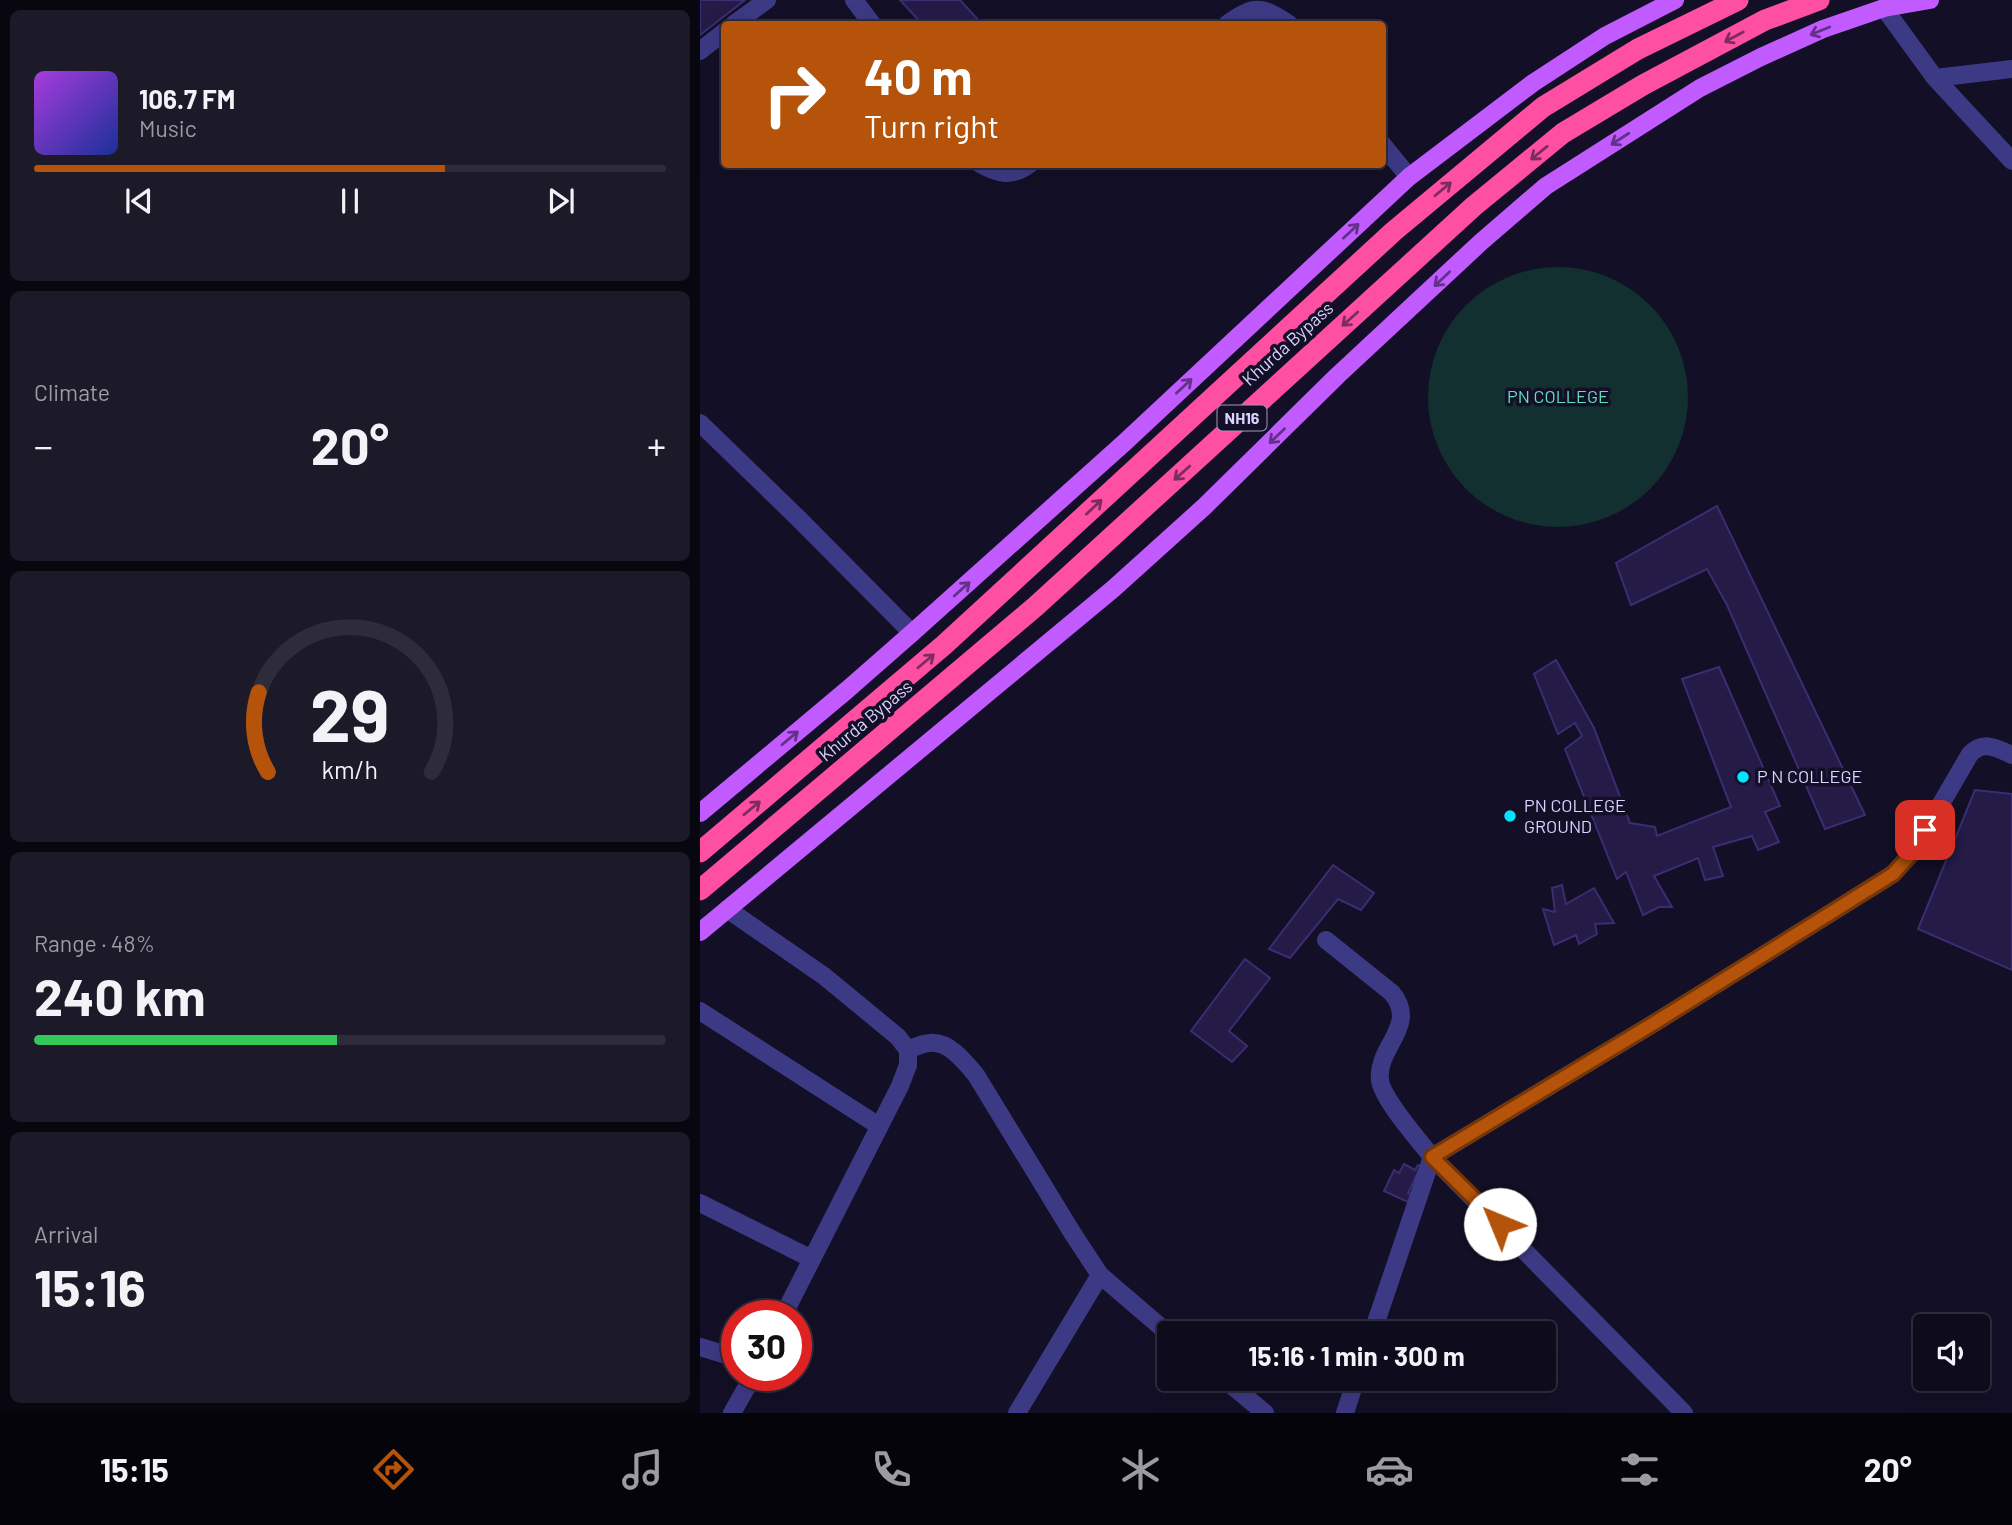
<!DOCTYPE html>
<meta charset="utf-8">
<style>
body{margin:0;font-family:Barlow,sans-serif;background:#1c1929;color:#f1f3f6;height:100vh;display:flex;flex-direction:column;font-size:26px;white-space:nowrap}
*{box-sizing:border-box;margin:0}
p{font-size:23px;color:#9b9ba3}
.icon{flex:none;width:38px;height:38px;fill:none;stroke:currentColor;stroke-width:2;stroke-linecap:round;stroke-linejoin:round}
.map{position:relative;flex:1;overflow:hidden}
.panel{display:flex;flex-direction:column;gap:10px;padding:10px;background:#08060f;width:700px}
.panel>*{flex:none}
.hud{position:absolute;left:21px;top:21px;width:665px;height:147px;border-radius:7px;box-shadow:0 7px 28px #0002,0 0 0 2px #2e2b3b;background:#b45309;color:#fff;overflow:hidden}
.tools{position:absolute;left:1213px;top:1314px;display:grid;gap:14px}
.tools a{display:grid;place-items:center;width:77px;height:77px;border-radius:7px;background:#0e0b1c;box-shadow:0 7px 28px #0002,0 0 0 2px #2e2b3b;font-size:35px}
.speed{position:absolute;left:21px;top:1300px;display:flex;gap:14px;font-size:35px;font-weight:700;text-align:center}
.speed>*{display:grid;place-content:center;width:91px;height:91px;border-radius:50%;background:#0e0b1c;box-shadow:0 7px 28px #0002,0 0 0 2px #2e2b3b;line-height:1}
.speed .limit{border:10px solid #d22;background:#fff;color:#111}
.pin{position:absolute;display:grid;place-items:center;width:60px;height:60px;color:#fff;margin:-30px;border-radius:14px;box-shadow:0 4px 10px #0006}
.me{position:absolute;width:77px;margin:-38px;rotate:315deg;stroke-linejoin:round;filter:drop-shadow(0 0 5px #0008)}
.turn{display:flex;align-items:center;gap:24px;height:147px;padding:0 28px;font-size:32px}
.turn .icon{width:91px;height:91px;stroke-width:2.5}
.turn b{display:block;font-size:49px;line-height:60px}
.big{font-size:52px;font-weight:700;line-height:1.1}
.panel .card{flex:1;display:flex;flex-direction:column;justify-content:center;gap:10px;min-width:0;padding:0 24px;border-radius:10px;background:#1c1929}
.panel .dial{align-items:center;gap:0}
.dial svg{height:182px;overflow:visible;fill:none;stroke:#2e2b3b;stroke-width:7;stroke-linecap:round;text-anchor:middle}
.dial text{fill:#f1f3f6;stroke:none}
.song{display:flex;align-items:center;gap:21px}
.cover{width:84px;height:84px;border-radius:10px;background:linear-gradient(135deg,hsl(280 70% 55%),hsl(230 70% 35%))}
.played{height:7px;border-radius:4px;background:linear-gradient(90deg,#b45309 65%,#2e2b3b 65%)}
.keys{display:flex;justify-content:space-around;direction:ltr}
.heat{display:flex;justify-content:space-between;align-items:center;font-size:38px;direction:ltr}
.charge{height:10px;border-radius:5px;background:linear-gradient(90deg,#34c759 48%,#2e2b3b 0)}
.trip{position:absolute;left:457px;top:1321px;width:399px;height:70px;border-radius:7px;background:#0e0b1c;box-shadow:0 7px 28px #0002,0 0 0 2px #2e2b3b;font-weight:700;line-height:70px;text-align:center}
.tabs{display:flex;height:112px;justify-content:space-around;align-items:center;background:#06040b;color:#9b9ba3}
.tabs .icon{width:49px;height:49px}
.tabs .current{color:#b45309}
.tabs b{font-size:32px;color:#f1f3f6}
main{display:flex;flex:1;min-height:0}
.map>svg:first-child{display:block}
.green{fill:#12302f}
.building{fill:#241b47;stroke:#3b2d73;stroke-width:2}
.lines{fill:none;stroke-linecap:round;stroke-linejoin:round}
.minor{stroke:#3d3a85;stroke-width:18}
.major{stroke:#c25bff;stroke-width:18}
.highway{stroke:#ff4fa3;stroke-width:21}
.oneway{stroke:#623188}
.oneway2{stroke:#7d2c5e}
.route-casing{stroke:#753606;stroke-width:18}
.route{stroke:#b45309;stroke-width:12}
.poi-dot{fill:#00e5ff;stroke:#130f26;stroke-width:2.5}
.labels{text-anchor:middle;stroke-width:7;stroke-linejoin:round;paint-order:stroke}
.shield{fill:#130f26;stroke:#9e99be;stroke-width:2}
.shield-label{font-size:16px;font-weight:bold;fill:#d9d4ff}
.street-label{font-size:18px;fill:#d9d4ff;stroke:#130f26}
.park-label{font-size:18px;fill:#5fe0c0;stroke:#130f26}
.poi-label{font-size:18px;fill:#d9d4ff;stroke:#130f26;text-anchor:start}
</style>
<main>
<section class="panel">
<div class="card">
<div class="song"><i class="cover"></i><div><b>106.7 FM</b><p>Music</p></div></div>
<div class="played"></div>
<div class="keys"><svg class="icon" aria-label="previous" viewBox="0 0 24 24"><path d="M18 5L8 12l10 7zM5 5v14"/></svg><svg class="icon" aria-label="pause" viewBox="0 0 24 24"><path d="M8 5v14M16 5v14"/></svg><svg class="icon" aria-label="next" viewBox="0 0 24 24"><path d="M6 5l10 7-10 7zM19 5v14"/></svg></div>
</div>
<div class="card"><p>Climate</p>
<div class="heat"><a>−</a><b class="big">20°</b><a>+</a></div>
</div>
<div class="card dial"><svg viewBox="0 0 100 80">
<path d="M14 69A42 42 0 1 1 86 69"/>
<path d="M14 69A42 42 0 0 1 10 34" stroke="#b45309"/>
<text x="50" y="56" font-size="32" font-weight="700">29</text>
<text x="50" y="72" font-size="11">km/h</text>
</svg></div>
<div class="card"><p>Range · 48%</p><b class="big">240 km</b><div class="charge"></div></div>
<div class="card"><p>Arrival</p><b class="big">15:16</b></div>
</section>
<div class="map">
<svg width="1312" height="1413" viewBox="0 0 1312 1413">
<rect width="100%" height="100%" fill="#130f26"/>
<!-- green -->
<path class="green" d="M728 397a130 130 0 1 1 260 0a130 130 0 1 1-260 0Z"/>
<!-- building -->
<path class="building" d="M0 0H45L0 35Z
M200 0H260L282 24H222Z
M1017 506 1165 815 1125 829 1027 605 1007 569 931 605 916 563Z
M856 660 894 728 930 823 955 827 957 836 1031 807 982 679 1019 667 1080 806 1065 812 1079 842 1058 850 1052 836 1013 847 1023 876 1005 880 998 858 954 876 972 907H959L943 915 926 872 917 879 865 749 882 736 875 723 858 734 834 674Z
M1275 790 1312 794V970L1218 929Z
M633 865 674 893 661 910 638 899 590 958 569 949Z
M862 885 866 904 894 888 914 923 895 924 897 934 879 944 876 935 854 945 843 909 855 912 852 888Z
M545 959 570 978 529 1031 547 1046 532 1062 491 1031Z
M704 1164 715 1170 718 1165 721 1166 708 1193 714 1196 710 1203 684 1191 694 1170 699 1173Z"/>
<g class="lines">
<!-- minor -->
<path class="minor" d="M154 0 172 24
M1184 8 1235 78 1312 161
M34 24 67 0
M527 24C554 5 561 5 589 24
M0 51 24 32
M1235 78 1312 69
M682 144 709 177
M280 164C298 174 311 178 330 164
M0 423 99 519 212 633
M27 909 124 976 198 1037 208 1050V1065L200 1086 83 1316
M626 940 692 993C719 1026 676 1047 680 1080 682 1099 719 1140 732 1157L672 1334
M0 1011 179 1126
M208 1050C215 1047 223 1043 230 1043 249 1041 265 1062 276 1075L373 1234 400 1275 469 1334
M0 1203 112 1259
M0 1347 37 1358
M524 1379 565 1413
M32 1413 53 1376
M317 1413 400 1275
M645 1413 656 1379
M984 1413 732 1157 956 1022 1193 874 1213 852 1270 754C1284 740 1296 748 1312 755"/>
<!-- major -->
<path class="major" d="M0 813 147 690 212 633 424 443 709 177 833 83 905 36 975 0
M0 932 413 589 505 506 637 376 781 242 846 186 1000 88 1061 57 1123 29 1184 8 1230 0"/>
<!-- highway -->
<path class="highway" d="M0 852 244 645 694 231 843 107 938 49 1038 0
M0 890 336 606 774 206 863 133 943 85 1065 20 1119 0"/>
</g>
<!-- one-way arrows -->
<defs><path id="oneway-shaft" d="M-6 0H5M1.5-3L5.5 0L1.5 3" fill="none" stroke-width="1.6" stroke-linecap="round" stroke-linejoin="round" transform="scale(1.75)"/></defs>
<g class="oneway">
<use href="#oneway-shaft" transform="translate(1120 31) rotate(158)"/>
<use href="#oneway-shaft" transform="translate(920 139) rotate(147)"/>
<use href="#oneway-shaft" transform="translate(651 231) rotate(-43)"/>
<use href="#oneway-shaft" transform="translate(742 279) rotate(137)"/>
<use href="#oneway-shaft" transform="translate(484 386) rotate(-43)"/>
<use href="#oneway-shaft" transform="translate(577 436) rotate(136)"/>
<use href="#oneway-shaft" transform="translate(262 589) rotate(-42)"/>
<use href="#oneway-shaft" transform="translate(90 738) rotate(-40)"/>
</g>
<g class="oneway2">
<use href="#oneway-shaft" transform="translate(1034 37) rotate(152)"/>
<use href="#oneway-shaft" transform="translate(839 153) rotate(141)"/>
<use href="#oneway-shaft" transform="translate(743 189) rotate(-40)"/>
<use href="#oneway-shaft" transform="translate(650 319) rotate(138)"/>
<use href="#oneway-shaft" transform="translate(482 473) rotate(138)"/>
<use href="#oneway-shaft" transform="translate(394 507) rotate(-43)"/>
<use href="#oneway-shaft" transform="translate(226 661) rotate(-40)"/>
<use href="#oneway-shaft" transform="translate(52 808) rotate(-40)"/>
</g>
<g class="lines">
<!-- route casing -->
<g class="route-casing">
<path id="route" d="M800 1224 732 1157 956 1022 1193 874 1213 852 1225 830"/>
</g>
<!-- route -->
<use href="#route" class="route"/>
</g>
<!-- markers -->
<g class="poi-dot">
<circle cx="1043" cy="777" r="7"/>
<circle cx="810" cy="816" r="7"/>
</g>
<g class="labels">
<!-- shield labels -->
<rect class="shield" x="517.5" y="405.5" width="49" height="25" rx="5"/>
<g class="shield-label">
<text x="542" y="424">NH16</text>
</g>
<!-- street labels -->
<g class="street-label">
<text transform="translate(588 344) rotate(-42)" y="6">Khurda Bypass</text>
<text transform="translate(166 721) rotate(-40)" y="6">Khurda Bypass</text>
</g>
<!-- park labels -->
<g class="park-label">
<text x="858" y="403">PN COLLEGE</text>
</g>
<!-- poi labels -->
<g class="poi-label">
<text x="1057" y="783">P N COLLEGE</text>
<text x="824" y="812">PN COLLEGE<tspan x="824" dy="21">GROUND</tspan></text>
</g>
</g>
</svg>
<div class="tools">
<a><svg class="icon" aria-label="sound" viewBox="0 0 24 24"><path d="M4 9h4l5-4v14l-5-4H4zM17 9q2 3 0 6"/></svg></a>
</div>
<div class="speed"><div class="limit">30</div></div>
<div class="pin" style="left:1225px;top:830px;background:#d93025"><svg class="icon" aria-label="arrive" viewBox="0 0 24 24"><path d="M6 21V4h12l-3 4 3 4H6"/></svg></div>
<svg class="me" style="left:800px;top:1224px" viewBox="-20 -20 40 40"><circle r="19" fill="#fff"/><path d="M0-13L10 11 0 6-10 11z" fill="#b45309"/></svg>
<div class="trip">15:16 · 1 min · 300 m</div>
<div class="hud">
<div class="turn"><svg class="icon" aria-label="right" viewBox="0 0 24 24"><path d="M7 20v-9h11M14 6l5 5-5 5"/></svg><div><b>40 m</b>Turn right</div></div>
</div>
</div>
</main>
<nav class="tabs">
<b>15:15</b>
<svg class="icon current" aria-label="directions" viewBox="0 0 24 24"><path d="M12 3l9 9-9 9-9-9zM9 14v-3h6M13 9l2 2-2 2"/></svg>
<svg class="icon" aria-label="music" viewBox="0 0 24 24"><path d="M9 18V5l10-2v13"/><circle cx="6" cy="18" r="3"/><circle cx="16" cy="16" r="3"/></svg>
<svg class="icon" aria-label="phone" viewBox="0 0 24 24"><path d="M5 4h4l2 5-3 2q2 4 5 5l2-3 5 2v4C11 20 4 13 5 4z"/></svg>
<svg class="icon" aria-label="climate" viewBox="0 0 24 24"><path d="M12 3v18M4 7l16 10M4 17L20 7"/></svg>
<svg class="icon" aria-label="car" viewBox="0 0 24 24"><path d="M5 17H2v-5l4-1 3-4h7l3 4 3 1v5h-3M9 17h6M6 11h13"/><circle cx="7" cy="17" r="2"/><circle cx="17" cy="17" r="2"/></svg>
<svg class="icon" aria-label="filters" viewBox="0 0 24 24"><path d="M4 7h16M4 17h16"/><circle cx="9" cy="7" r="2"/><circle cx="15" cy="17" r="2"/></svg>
<b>20°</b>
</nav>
